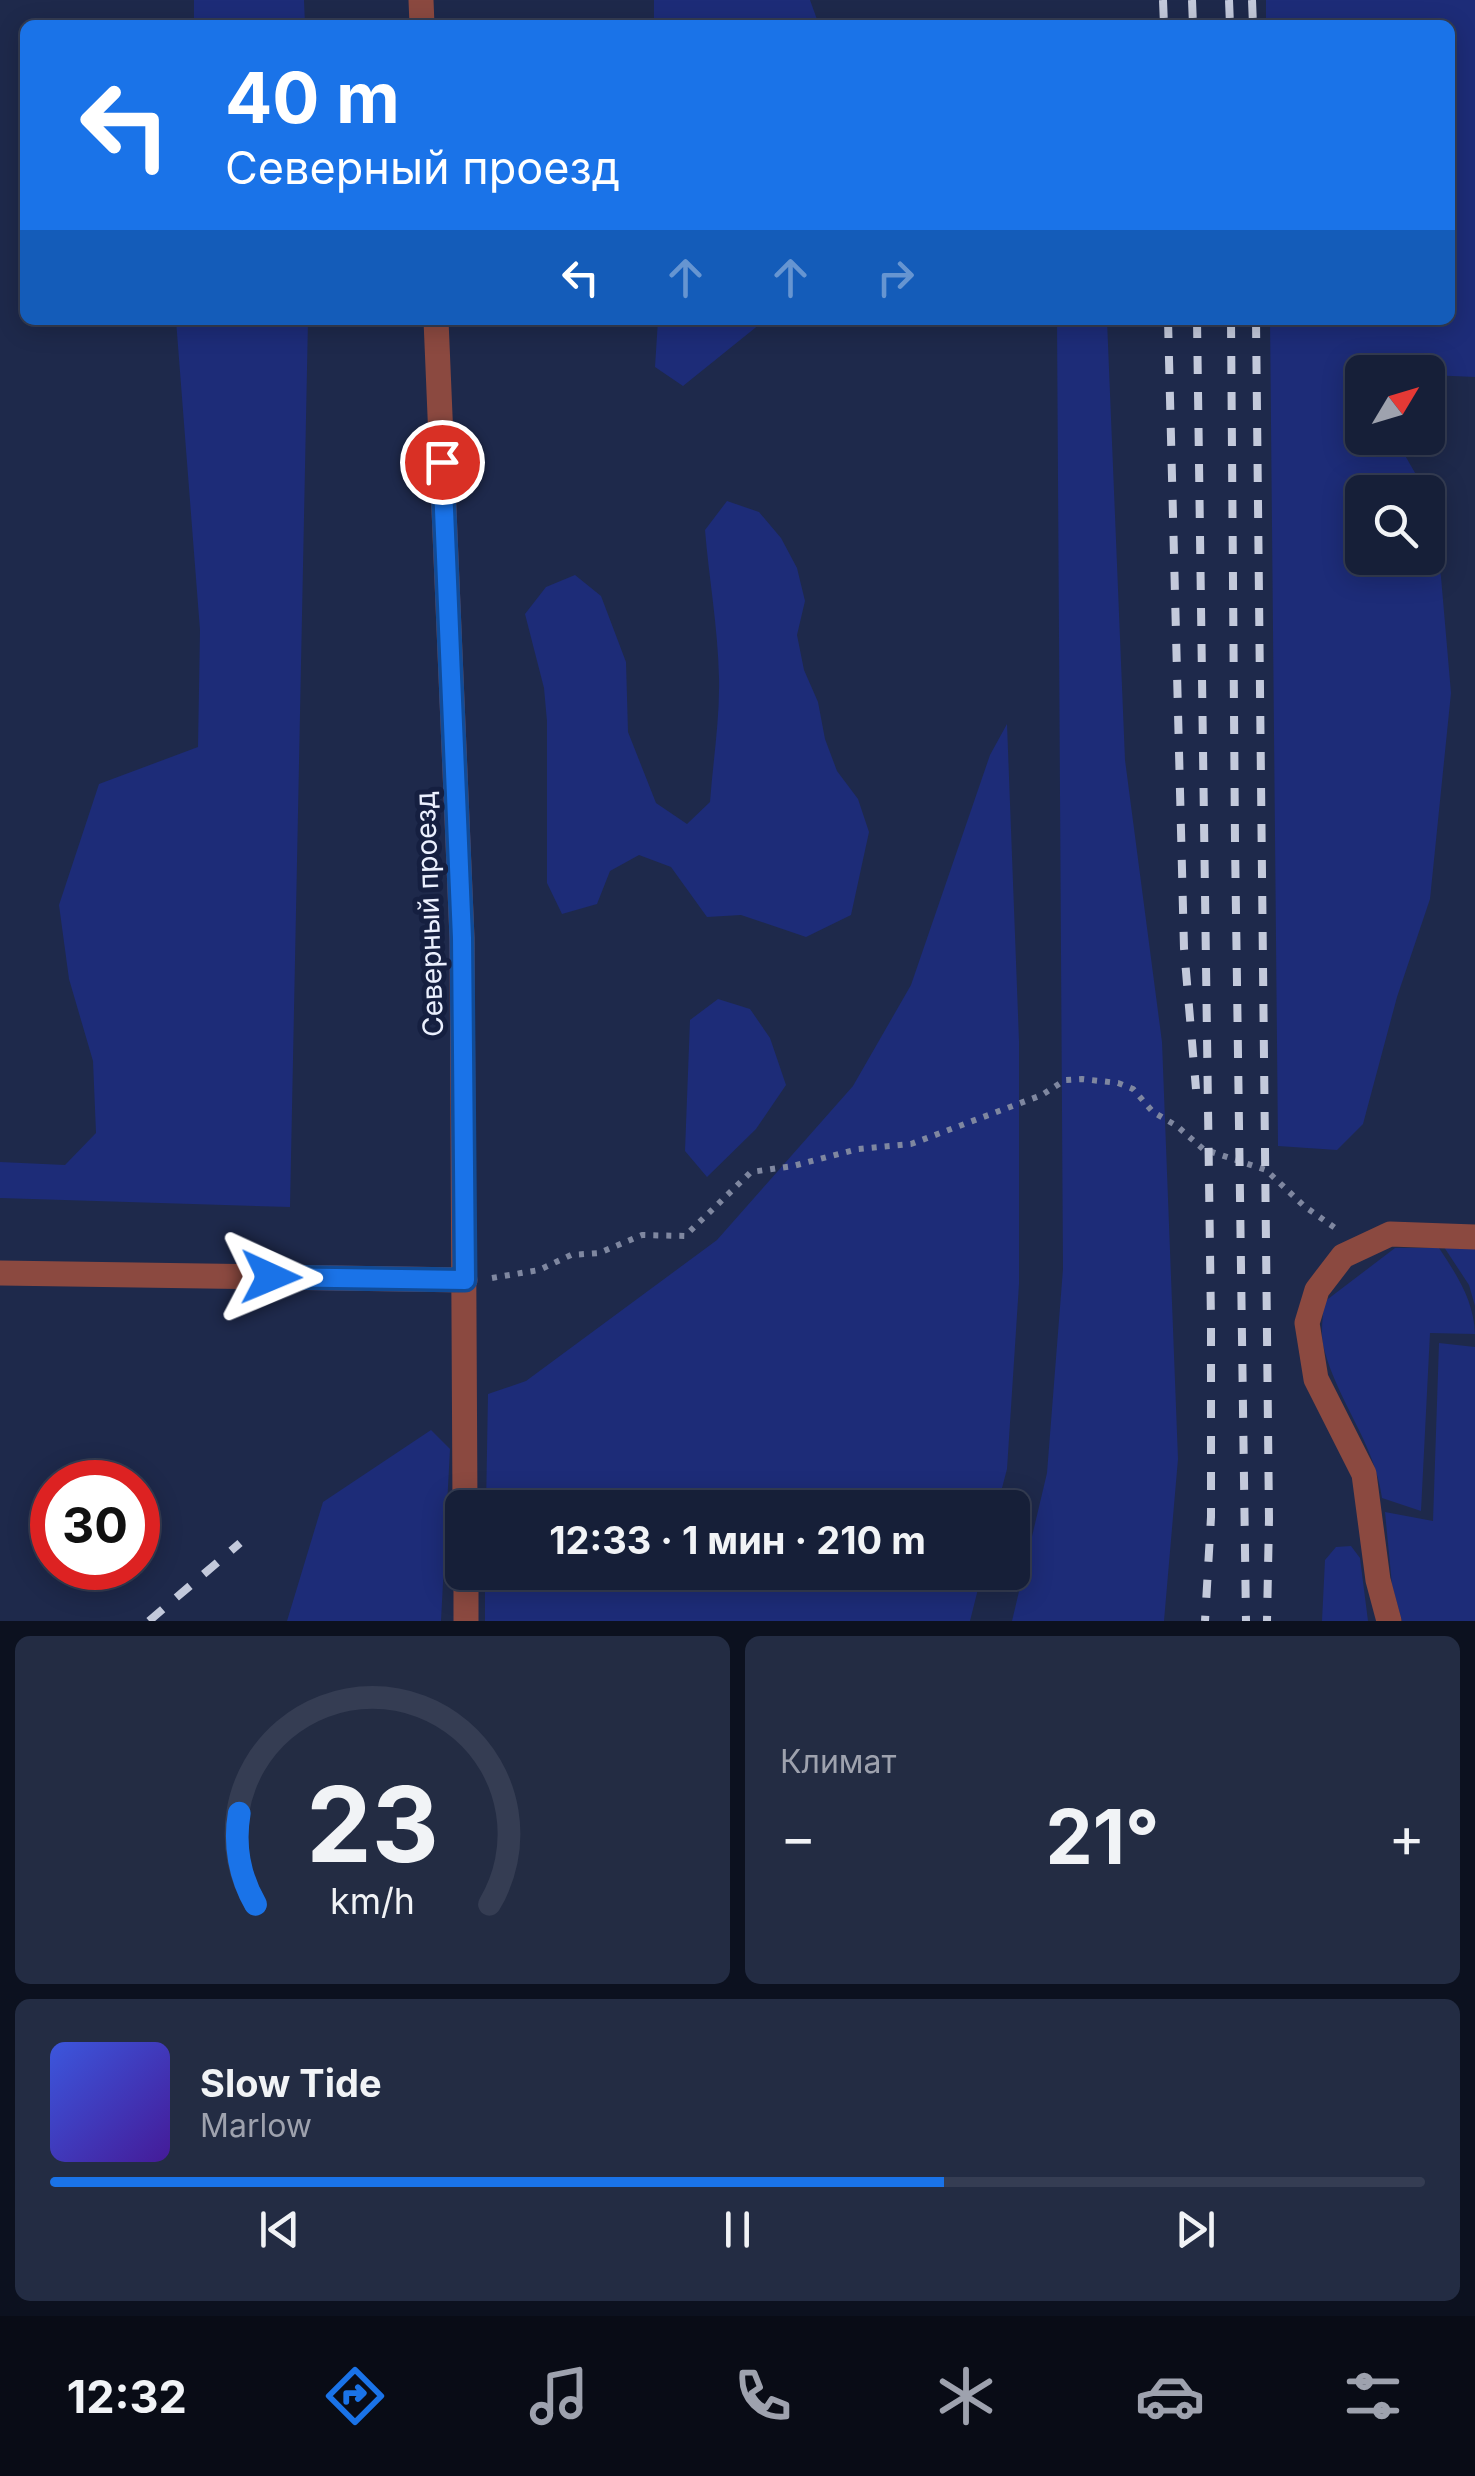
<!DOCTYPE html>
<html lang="ru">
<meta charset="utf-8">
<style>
body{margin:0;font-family:Inter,sans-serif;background:#232c43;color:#f1f3f6;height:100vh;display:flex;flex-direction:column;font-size:38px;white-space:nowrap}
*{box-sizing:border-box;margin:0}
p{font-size:32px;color:#9ea2ae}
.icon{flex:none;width:55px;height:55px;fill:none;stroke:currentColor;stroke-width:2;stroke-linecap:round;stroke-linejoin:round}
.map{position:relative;height:1621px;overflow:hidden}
.panel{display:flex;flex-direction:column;gap:15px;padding:15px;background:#0c111f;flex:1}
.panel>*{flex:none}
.guide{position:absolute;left:20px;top:20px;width:1435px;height:305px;border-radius:15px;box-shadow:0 5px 25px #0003,0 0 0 2px #353d53;background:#1a73e8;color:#fff;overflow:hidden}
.needle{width:65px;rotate:52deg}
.buttons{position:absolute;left:1345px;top:355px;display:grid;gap:20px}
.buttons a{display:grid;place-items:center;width:100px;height:100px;border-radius:15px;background:#161f38;box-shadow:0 5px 25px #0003,0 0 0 2px #353d53;font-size:50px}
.speed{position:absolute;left:30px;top:1460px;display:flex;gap:20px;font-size:50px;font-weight:700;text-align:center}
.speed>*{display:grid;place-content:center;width:130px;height:130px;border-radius:50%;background:#161f38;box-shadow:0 5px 25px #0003,0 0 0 2px #353d53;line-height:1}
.speed .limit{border:15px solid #d22;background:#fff;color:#111}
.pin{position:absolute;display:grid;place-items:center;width:85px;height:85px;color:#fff;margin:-42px;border:5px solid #fff;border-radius:50%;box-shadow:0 2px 10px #0007}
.me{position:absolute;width:110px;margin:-55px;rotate:91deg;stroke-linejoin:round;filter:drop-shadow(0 0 8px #0008)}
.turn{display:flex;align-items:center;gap:35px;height:210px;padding:0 40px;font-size:45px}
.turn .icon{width:130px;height:130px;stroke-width:2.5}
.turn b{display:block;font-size:70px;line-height:85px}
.lanes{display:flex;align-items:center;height:95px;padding:0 40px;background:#0003;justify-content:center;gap:50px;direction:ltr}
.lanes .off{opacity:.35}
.big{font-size:75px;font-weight:700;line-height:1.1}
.panel .card{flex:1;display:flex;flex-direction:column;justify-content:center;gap:15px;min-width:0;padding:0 35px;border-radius:15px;background:#232c43}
.panel .dial{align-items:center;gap:0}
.dial svg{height:260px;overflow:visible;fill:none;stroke:#353d53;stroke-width:7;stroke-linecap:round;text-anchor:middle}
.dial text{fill:#f1f3f6;stroke:none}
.song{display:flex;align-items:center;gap:30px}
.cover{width:120px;height:120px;border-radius:15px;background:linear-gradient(135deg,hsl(230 70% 55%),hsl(260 70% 35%))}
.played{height:10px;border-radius:5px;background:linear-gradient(90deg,#1a73e8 65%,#353d53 65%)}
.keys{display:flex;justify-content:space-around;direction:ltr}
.heat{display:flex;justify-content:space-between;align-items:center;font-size:55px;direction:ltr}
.panel .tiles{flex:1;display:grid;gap:15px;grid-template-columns:1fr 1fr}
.card:last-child{grid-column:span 2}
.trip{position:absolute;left:445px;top:1490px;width:585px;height:100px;border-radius:15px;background:#161f38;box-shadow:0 5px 25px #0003,0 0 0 2px #353d53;font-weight:700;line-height:100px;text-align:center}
.menu{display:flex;height:160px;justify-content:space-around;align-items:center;background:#090c16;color:#9ea2ae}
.menu .icon{width:70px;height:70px}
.menu .current{color:#1a73e8}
.menu b{font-size:45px;color:#f1f3f6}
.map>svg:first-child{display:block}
.green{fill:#1d2c78}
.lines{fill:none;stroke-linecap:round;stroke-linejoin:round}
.path{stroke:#7f87a0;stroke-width:6;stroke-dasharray:5 8;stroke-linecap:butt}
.minor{stroke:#8b4940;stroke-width:25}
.rail{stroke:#c3c9db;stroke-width:8;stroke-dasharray:18 18;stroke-linecap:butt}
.route-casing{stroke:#114b97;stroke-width:25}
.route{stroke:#1a73e8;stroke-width:18}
.labels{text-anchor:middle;stroke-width:10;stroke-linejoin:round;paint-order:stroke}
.street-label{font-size:28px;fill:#ebf0fe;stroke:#151f40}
</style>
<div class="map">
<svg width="1475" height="1621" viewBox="0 0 1475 1621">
<rect width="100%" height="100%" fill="#1e294b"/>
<!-- green -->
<path class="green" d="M194 0H304L305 25H194Z
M654 0H810L819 25H654Z
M1266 0H1475V377L1362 372V438H1395L1426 492H1362V558H1428V495L1441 577 1451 693 1430 899 1397 997 1363 1124 1337 1150 1278 1146 1270 320H1450V25H1266Z
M176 320H308L290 1207 0 1198V1162L65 1165 96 1133 93 1061 69 979 59 905 99 784 198 747 200 630Z
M658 320H765L683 386 655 367Z
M1057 320H1107L1125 760 1162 1042 1178 1459 1164 1621H1012L1047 1473 1063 1269Z
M727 501 759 512 781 538 797 568 805 601 797 635 804 670 818 702 825 739 837 771 858 799 869 832 851 915 806 937 741 915 707 917 671 867 639 855 610 871 597 904 562 914 547 883V721L544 688 525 614 546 587 575 575 601 596 626 662 628 732 656 803 687 824 710 802C713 761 720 719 719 678 718 627 709 579 705 530Z
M1007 724 1019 1041V1284L1007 1469 997 1507H486L488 1394 526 1381 717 1240 853 1086 911 985 990 755Z
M718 999 750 1009 770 1038 786 1085 756 1129 707 1177 685 1151 690 1020Z
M1444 1247 1475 1249V1306L1469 1285Z
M1395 1248H1439C1457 1275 1474 1301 1475 1334L1430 1333 1421 1511 1382 1498C1375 1444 1338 1402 1324 1349 1320 1335 1323 1317 1324 1302Z
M1439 1343 1475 1347V1621H1402L1392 1585 1385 1512 1433 1521Z
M431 1430 450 1449 441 1621H287L323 1502Z
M1351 1546 1360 1558 1368 1621H1322L1325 1560 1336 1547Z
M485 1573V1572L982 1573 970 1621H485Z"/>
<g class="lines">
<!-- path -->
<path class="path" d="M492 1278 539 1270 571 1255 599 1253 642 1235 685 1236 751 1172 793 1166 858 1149 911 1144 1042 1095 1065 1080 1082 1079 1118 1083 1133 1089 1153 1112 1177 1126 1203 1149 1266 1170 1304 1206 1338 1230"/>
<!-- minor -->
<path class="minor" d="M421 0 422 25
M436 320 462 938 465 1508
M0 1273 465 1280
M466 1572V1621
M1389 1621 1378 1580 1364 1474 1316 1379 1307 1323 1317 1290 1343 1256 1390 1234 1475 1237"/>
<!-- rail -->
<path class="rail" d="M1163 0 1164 25
M1192 0 1193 25
M1229 0 1230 25
M1252 0 1253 25
M1168 320 1184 948 1196 1089
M1197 320 1211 1323V1517L1205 1621
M1231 320 1235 842 1246 1621
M1256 320 1269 1519 1267 1621
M149 1621 240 1543"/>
</g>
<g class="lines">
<!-- route casing -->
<g class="route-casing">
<path id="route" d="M271 1277 465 1280 462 938 442 462"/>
</g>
<!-- route -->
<use href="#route" class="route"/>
</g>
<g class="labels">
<!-- street labels -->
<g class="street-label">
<text transform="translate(429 914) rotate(-92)" y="10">Северный проезд</text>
</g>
</g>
</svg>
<div class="buttons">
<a><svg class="needle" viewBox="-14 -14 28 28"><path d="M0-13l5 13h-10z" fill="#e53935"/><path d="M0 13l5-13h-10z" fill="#9ea2ae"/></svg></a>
<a><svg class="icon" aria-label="search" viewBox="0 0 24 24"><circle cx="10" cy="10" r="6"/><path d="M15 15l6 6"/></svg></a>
</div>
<div class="speed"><div class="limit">30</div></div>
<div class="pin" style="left:442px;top:462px;background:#d93025"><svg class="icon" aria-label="arrive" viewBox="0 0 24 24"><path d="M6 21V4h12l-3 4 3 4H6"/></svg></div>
<svg class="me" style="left:271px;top:1277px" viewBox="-20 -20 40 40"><path d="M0-17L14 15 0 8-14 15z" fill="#1a73e8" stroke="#fff" stroke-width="4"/></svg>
<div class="trip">12:33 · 1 мин · 210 m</div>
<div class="guide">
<div class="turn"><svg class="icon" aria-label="left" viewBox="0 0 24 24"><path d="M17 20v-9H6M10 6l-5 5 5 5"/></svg><div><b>40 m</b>Северный проезд</div></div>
<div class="lanes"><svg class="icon" aria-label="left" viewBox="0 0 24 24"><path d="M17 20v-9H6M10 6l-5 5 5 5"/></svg><svg class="icon off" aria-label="ahead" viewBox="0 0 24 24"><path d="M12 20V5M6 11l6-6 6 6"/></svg><svg class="icon off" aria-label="ahead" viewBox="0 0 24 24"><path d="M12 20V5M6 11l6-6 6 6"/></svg><svg class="icon off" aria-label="right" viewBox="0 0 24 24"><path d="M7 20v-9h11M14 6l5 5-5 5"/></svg></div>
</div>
</div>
<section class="panel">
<div class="tiles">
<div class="card dial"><svg viewBox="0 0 100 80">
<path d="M14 69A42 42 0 1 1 86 69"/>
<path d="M14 69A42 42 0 0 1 9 41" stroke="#1a73e8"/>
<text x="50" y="56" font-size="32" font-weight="700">23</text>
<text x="50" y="72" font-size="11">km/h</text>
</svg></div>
<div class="card"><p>Климат</p>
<div class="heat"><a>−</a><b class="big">21°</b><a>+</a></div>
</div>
<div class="card">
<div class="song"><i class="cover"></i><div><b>Slow Tide</b><p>Marlow</p></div></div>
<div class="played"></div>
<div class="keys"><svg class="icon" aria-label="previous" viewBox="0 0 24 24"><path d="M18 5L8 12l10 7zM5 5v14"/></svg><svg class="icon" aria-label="pause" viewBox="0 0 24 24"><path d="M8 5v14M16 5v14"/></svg><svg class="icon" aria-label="next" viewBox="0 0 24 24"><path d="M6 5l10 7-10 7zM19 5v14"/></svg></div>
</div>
</div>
</section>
<nav class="menu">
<b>12:32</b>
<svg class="icon current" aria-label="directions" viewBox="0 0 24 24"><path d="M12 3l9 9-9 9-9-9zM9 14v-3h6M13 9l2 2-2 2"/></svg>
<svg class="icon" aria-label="music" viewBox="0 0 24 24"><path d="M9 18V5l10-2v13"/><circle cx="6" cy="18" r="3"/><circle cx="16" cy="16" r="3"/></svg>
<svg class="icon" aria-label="phone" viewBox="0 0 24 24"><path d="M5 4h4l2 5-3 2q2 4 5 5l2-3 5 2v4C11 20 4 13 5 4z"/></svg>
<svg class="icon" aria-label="climate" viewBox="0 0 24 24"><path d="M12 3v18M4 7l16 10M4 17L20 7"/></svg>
<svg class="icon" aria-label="car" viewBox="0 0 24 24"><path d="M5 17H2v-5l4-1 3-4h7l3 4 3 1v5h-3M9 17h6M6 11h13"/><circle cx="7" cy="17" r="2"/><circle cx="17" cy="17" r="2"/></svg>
<svg class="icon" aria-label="filters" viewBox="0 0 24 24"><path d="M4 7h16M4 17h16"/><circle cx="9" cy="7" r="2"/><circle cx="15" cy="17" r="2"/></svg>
</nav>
